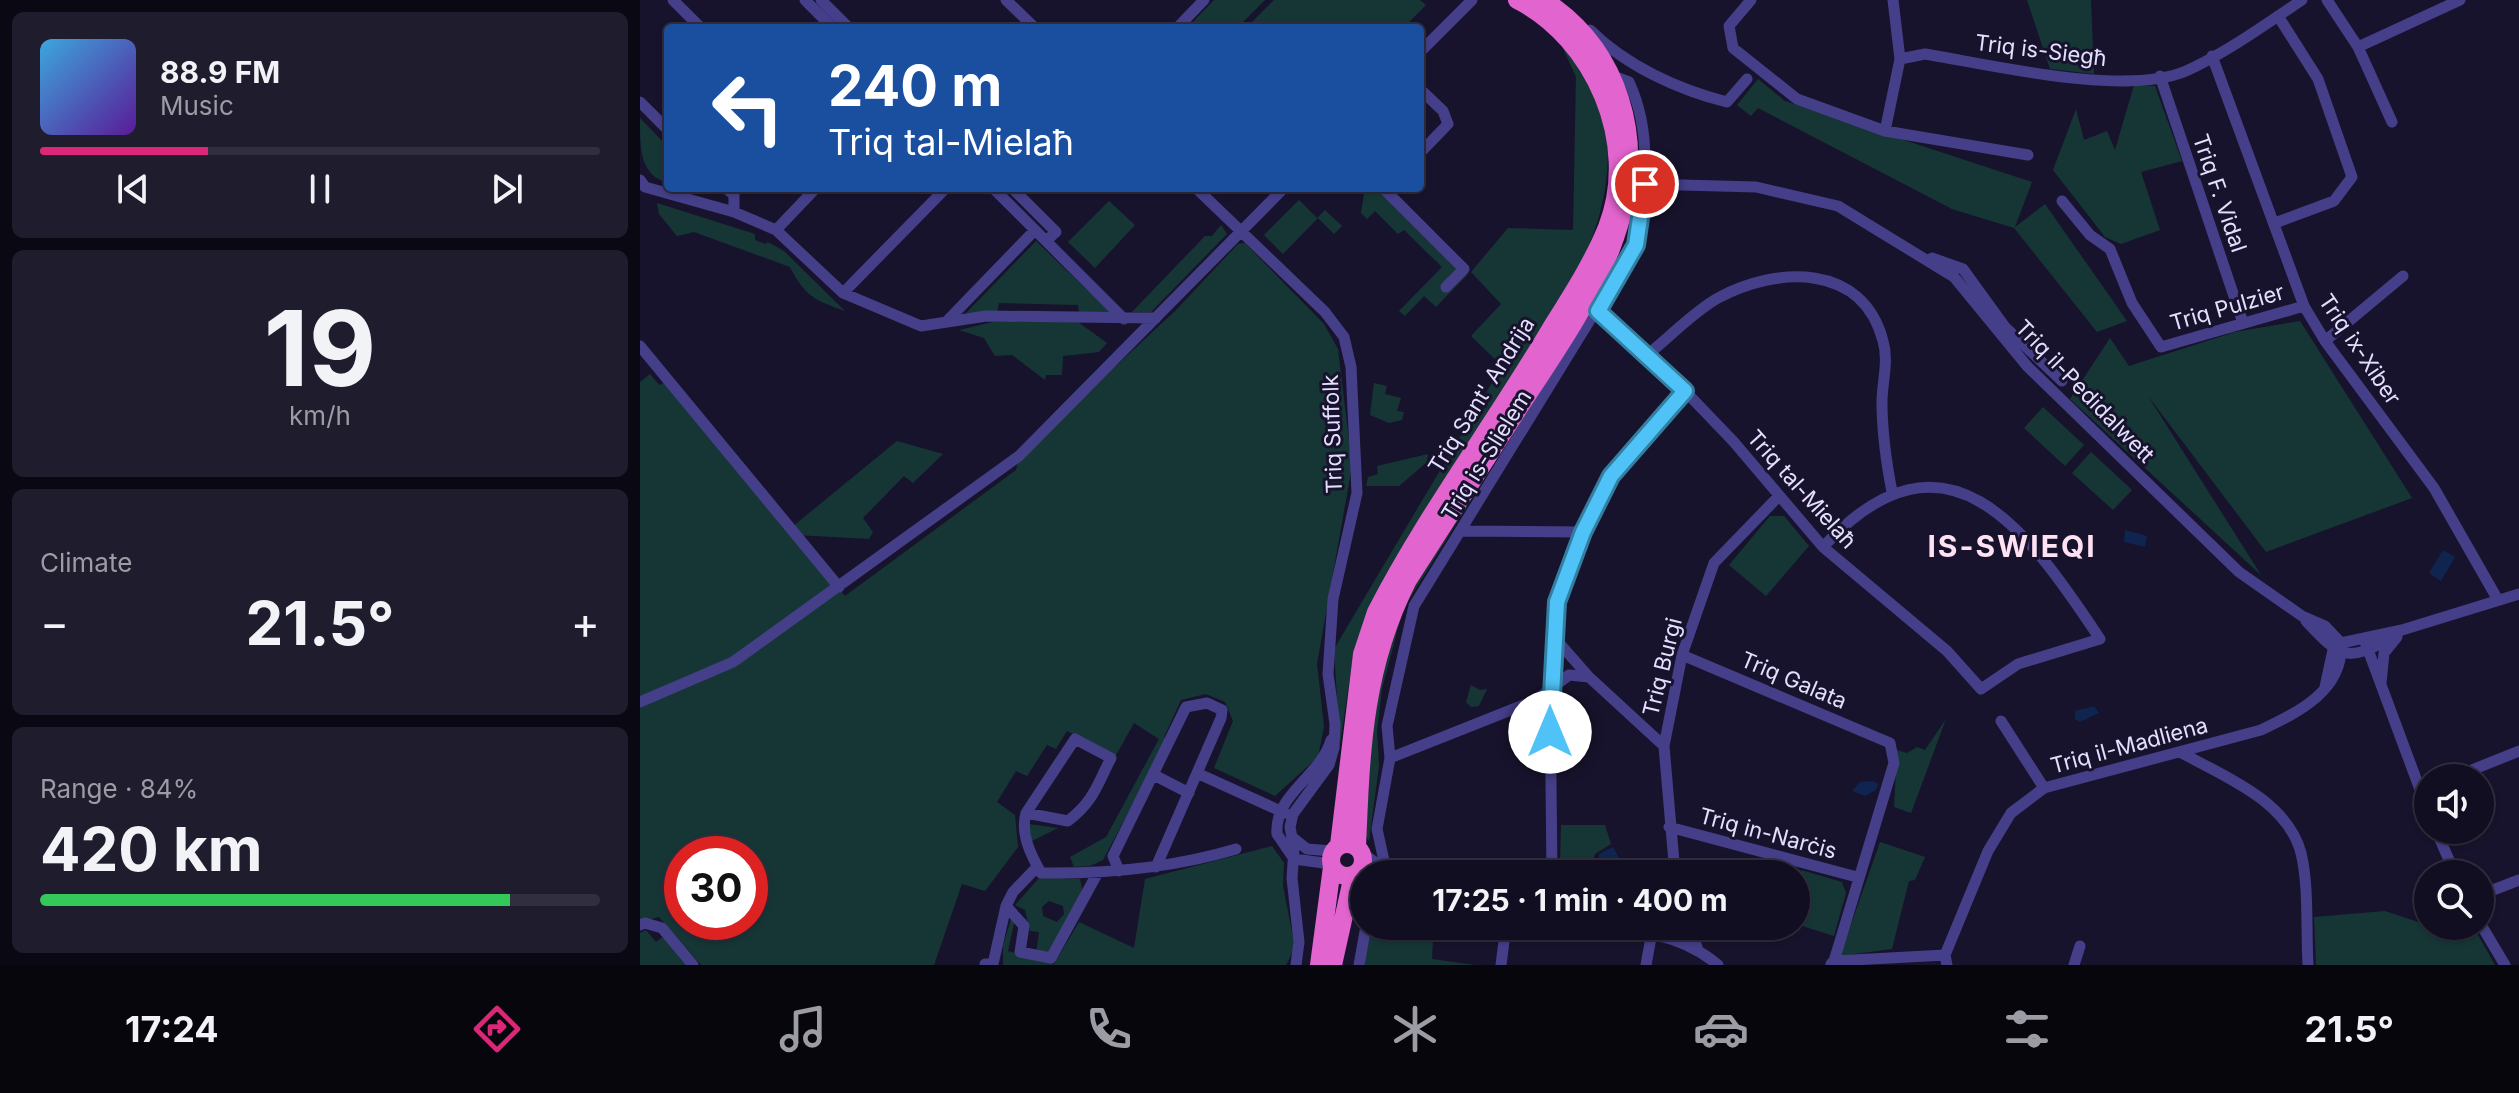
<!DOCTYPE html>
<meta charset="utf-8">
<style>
body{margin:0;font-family:Inter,sans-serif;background:#1f1c2e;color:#f1f3f6;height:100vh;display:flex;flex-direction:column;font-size:30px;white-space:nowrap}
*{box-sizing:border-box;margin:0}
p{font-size:26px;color:#9c9ca5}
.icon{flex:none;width:44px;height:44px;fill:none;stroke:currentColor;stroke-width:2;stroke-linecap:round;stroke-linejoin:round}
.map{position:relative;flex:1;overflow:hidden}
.panel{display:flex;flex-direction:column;gap:12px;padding:12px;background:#0a0812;width:640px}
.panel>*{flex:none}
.banner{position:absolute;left:24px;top:24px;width:760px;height:168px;border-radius:8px;box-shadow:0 2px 6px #0004,0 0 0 2px #312e3f;background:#1a4fa0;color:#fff;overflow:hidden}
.fabs{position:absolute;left:1774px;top:764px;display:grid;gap:16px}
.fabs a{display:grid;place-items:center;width:80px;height:80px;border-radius:50%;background:#120e21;box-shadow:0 2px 6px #0004,0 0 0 2px #312e3f;font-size:40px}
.speed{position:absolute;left:24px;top:836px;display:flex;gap:16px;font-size:40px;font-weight:700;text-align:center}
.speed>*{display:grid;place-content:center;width:104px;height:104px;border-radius:50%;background:#120e21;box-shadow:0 2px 6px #0004,0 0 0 2px #312e3f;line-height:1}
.speed .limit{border:12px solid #d22;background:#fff;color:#111}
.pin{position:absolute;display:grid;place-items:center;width:68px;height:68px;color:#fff;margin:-34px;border:4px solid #fff;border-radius:50%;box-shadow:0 2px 8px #0007}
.me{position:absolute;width:88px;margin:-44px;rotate:0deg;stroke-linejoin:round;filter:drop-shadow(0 0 6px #0008)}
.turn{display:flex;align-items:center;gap:28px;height:168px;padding:0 32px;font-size:36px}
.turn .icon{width:104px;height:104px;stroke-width:2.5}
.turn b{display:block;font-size:56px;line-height:68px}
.big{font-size:60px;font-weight:700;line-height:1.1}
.panel .tile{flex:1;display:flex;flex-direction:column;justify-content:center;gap:12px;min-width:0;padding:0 28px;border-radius:12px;background:#1f1c2e}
.panel .dial{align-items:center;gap:0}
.dial b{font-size:104px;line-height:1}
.song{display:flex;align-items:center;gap:24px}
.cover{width:96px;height:96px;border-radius:12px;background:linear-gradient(135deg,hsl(200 70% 55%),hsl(270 70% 35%))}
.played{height:8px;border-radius:4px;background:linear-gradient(90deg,#db2777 30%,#312e3f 30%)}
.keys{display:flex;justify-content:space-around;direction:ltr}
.heat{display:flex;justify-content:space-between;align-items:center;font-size:44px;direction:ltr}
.charge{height:12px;border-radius:6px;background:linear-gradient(90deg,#34c759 84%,#312e3f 0)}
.trip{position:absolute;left:710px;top:860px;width:460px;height:80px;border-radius:40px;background:#120e21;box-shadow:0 2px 6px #0004,0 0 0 2px #312e3f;font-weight:700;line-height:80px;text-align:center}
.tab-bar{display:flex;height:128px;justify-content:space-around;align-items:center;background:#07060d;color:#9c9ca5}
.tab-bar .icon{width:56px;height:56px}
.tab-bar .on{color:#db2777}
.tab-bar b{font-size:36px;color:#f1f3f6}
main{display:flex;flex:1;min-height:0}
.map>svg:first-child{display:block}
.green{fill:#163636;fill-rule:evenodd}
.water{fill:#0f244f}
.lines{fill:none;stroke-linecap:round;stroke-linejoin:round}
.minor{stroke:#453f8a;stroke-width:11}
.trunk{stroke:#e264ce;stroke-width:18}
.route-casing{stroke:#337fa1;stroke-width:20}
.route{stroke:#4fc3f7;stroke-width:14}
.labels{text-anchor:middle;stroke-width:6;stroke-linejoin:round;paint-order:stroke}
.street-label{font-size:22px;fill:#e4dffe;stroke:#18132c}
.district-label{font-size:30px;font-weight:bold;letter-spacing:2px;fill:#fee1f2;stroke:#18132c}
</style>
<main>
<section class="panel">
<div class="tile">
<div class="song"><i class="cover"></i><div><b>88.9 FM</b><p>Music</p></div></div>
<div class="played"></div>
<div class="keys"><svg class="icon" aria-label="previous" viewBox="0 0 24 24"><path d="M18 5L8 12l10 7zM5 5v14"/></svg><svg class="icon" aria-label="pause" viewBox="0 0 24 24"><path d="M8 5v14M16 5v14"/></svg><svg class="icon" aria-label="next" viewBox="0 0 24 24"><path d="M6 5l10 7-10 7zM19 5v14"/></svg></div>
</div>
<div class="tile dial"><b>19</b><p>km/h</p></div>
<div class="tile"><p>Climate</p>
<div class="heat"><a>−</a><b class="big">21.5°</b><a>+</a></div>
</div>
<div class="tile"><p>Range · 84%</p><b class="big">420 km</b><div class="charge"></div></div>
</section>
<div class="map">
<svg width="1879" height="965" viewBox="0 0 1879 965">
<rect width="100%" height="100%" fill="#18132c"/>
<!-- green -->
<path class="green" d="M574 0H625L597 28H554L551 24Z
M634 0H780L786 5 763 28H606Z
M1387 0H1451L1454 74 1410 69Z
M918 37C931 56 953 78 959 100 978 158 964 216 939 269L713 655 700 745 694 649 862 366 831 336 861 304 831 272 868 228 933 230 936 77Z
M1118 79 1145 101 1392 182 1375 227 1405 204 1487 321 1457 332 1374 228 1312 209 1118 108 1111 116 1097 105Z
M1494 85 1515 86 1542 161 1501 172 1520 230 1481 244 1465 237 1413 170 1436 109 1444 140 1467 131 1475 150Z
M0 118 28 147V183C0 175 0 150 0 118Z
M725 188H739L827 275 796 307 784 296 765 316 759 311 802 267 764 230 758 234 735 211 727 219 721 213Z
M659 200 677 218 685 210 702 226 694 234 678 218 643 254 624 235Z
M469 201 495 225 455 268 428 242Z
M17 203 115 234V240L125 244 128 242 144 251 205 311C174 300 165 296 150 267L54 232 37 236 19 214Z
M581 225 587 234 511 312H492L565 236H572Z
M396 241 471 313 439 314 438 305 359 303 357 312 326 313Z
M605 243 684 324 698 349 712 466 677 664 684 727 678 757 635 796 574 768 593 721 585 702 566 694 541 700 524 737 527 740 463 860 450 866 434 867 430 857 466 837 519 739 494 723 475 757 427 731 416 749 407 745 387 776 376 771 357 802 375 815 378 847 345 891 322 884 294 965H61L19 917 0 922V382L10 374 19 385 26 382 205 596 376 470 379 456 535 311 598 244ZM42 854H110V922H42Z
M941 309 942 323 763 609 742 689 737 731 739 766 729 841 726 836 734 687 766 596 815 525Z
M1660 321 1772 498 1626 552 1508 396 1621 575 1430 399 1470 338 1489 366 1595 332Z
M353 322H438L467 343 459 352 423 356 422 375H406L405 380 372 355 355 356 344 338 319 330Z
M734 383 747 386 745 394 761 398 757 411 764 412 762 420 749 423 730 415Z
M1403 407 1444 445 1425 466 1384 428Z
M257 441 303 454 273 483 264 476 223 518 233 532 229 539 156 535 152 527Z
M1451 452 1492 490 1473 510 1432 473Z
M788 454 787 462 759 486H726L728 477 738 474 737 466Z
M1130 516H1144L1169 546 1126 596 1089 565Z
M831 685 840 690 847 689 839 706 831 707 826 702Z
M1306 719 1271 813 1254 807 1257 750 1267 753 1277 747 1285 750Z
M388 824 418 828 392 841Z
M921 825H965L971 844 955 854 949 871 920 865Z
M1240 842 1285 857 1275 880 1269 881 1252 949 1200 956Z
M632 846 644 863 643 886 655 947 646 965H363V945L372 916 375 919 368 951 414 964 439 922 494 948 505 879Z
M1161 870 1202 882 1206 893 1194 936 1156 924V885Z
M400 877 440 879 443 893 412 952 396 953 399 932 390 931 385 910 375 905ZM409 901 423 906 424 914 417 922 403 916 402 907Z
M1745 911 1778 922 1788 921V926H1833L1855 965H1676L1674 917Z
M729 929 793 939 792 959 835 965H724Z
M6 930 16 942 24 936 50 965H0V933Z"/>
<!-- water -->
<path class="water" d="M1485 530 1507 536 1505 547 1484 542Z
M1803 550 1815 557 1801 581 1789 573Z
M1454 706 1459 713 1440 722 1435 719V711Z
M895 713 899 723 882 733 876 720Z
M1233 781 1238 784 1236 790 1225 796 1212 791 1220 782Z
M973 847 983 865 980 872 959 866V854Z"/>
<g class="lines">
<!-- minor -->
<path class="minor" d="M33 0 61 28
M165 0 193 28
M181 0 209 28
M366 0 395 28
M1111 0 1089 26 1093 48 1157 99 1245 131 1388 155
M1687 0 1718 47 1752 122
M537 28 564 0
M950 30C986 66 1039 90 1087 102L1107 79
M1718 47 1820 0
M780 52 832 0
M1572 56 1664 306 1685 341 1794 488 1858 600
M1260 59 1285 54C1351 65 1485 97 1546 71 1586 53 1626 24 1662 0
M1520 76 1603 323
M780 89 803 111 808 124 780 153
M0 102 28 130
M1245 131 1260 59 1253 0
M0 180 5 187 94 212 136 230 203 293 281 326 346 316 516 318
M1005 184 1116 187 1198 206 1314 277 1387 366 1599 572 1662 616 1685 626 1701 643
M86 188 94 195V212
M353 188 484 319
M372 188 416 232 406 241
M556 188 685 312 704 337 711 367 717 493 693 599 688 674 695 724 694 748 689 765 653 814 650 827 654 849 652 878 659 942 656 965
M743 188 824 269 806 287
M1422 201 1450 235 1470 249 1492 303 1521 347 1664 306
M1635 223 1694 201 1712 177 1678 79 1638 16
M136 230 176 188
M1292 258 1323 269 1365 327 1422 381
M203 293 306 188
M958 311 1045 391 1093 441 1183 547 1307 651 1341 689 1378 664 1460 639C1387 529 1306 414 1183 547
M306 322 395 230
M1685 341 1763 276
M0 346 199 587
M1007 355C1030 337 1053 312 1078 298 1137 266 1223 263 1243 341 1249 361 1242 382 1242 402 1242 433 1246 461 1252 492
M822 531 943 532
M1666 621C1700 657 1706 664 1752 637
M914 637 949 677
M1724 639 1788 811
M1701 643 1762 630 1879 594
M1042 655 1250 743 1254 763 1194 961
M1741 683 1744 653 1757 637
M1685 687 1693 650
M0 702 93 662 379 456 644 188
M1361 721 1404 788
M1540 752C1583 776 1647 800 1661 853 1669 885 1666 932 1668 965
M750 758 896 700 929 675 949 677 1024 746
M559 774 645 813
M514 775 549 793
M1812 778 1879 751
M386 813 428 821C454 801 457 785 471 758L435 739 386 813C380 834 391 855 401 873 468 874 532 868 596 849
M1029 827 1217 877
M1796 830 1815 874
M652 837 667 849 693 851
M721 852 748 872
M654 859 637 834C634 794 681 776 691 740
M654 859 691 864
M746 870 737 829 750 758 747 726 774 606 996 245C1004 189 1014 136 989 82L973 76
M479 871 473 856 546 707 567 703 582 710 581 718 516 867
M717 873 746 870
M912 874 910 690 917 602 943 532 971 476 1045 391
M1035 874 1024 746 1042 655 1074 563 1138 497
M1840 895 1879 880
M366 906 384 926 380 952 411 958 457 874
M1840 923 1865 965
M0 925 5 923 22 928 53 965
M936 926C988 930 1037 930 1078 965
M1050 926 1057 947
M345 964H353L366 906 373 892 397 867
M1191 964 1194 961 1305 955
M719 965 726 926
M861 965 866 926
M1006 965 1012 932
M1307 965 1305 955 1348 851 1371 813 1404 788 1621 730C1659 712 1704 690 1701 643
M1434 965 1440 946"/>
<!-- trunk -->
<path class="trunk" d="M691 860a16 16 0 1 1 32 0a16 16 0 1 1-32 0Z
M699 845 722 654 736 612C787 513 855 423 911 328 931 296 953 262 967 227 1000 143 954 39 877 0
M717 848C721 751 723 669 768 580 804 524 841 467 877 411 937 318 1017 215 980 99 967 58 941 24 904 0
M679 965 692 867
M693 965 713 875"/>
</g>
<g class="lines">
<!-- route casing -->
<g class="route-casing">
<path id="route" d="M910 732 917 602 943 532 971 476 1045 391 958 311 996 245 1005 184"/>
</g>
<!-- route -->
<use href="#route" class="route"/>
</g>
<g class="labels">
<!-- street labels -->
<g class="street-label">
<text transform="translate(1401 50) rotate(7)" y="8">Triq is-Siegħ</text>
<text transform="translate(1580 193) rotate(71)" y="8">Triq F. Vidal</text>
<text transform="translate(1587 307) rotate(-16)" y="8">Triq Pulzier</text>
<text transform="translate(1720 349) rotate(56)" y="8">Triq ix-Xiber</text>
<text transform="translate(1445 391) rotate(46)" y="8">Triq il-Pedidalwett</text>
<text transform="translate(841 395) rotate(-58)" y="8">Triq Sant' Andrija</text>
<text transform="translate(692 434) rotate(-92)" y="8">Triq Suffolk</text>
<text transform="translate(846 455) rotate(-58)" y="8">Triq is-Slielem</text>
<text transform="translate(1162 489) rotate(48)" y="8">Triq tal-Mielaħ</text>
<text transform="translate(1022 667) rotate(-76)" y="8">Triq Burgi</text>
<text transform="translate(1154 680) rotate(23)" y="8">Triq Galata</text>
<text transform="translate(1489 745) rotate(-15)" y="8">Triq il-Madliena</text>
<text transform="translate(1128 833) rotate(15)" y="8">Triq in-Narċis</text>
</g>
<!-- district labels -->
<g class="district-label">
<text x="1372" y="557">IS-SWIEQI</text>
</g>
</g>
</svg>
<div class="fabs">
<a><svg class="icon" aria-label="sound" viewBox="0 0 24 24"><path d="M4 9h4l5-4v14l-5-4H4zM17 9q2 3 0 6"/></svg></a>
<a><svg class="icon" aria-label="search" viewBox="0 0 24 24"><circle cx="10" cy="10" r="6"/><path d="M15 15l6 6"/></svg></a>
</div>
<div class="speed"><div class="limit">30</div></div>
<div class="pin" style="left:1005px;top:184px;background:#d93025"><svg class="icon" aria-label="arrive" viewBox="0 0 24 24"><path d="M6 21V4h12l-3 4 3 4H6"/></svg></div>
<svg class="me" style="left:910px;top:732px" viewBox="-20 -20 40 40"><circle r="19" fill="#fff"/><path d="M0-13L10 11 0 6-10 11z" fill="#4fc3f7"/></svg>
<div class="trip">17:25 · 1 min · 400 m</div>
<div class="banner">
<div class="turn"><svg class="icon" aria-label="left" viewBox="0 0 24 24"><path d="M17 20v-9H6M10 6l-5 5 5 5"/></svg><div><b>240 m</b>Triq tal-Mielaħ</div></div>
</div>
</div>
</main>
<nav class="tab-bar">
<b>17:24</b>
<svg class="icon on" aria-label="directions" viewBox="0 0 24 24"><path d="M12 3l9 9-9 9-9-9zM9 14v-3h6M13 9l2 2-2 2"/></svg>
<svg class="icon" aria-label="music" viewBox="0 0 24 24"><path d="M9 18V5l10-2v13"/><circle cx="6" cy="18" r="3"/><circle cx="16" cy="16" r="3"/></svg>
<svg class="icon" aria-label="phone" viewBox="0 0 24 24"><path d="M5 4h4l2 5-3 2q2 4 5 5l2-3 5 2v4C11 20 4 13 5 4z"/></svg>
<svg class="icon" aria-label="climate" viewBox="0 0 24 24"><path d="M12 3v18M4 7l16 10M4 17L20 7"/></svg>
<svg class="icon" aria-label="car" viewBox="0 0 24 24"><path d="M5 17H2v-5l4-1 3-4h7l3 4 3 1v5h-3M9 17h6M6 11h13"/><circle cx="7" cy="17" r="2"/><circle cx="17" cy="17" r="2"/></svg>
<svg class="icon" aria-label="filters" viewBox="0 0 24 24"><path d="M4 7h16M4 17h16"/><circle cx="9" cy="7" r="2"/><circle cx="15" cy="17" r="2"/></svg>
<b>21.5°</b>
</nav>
